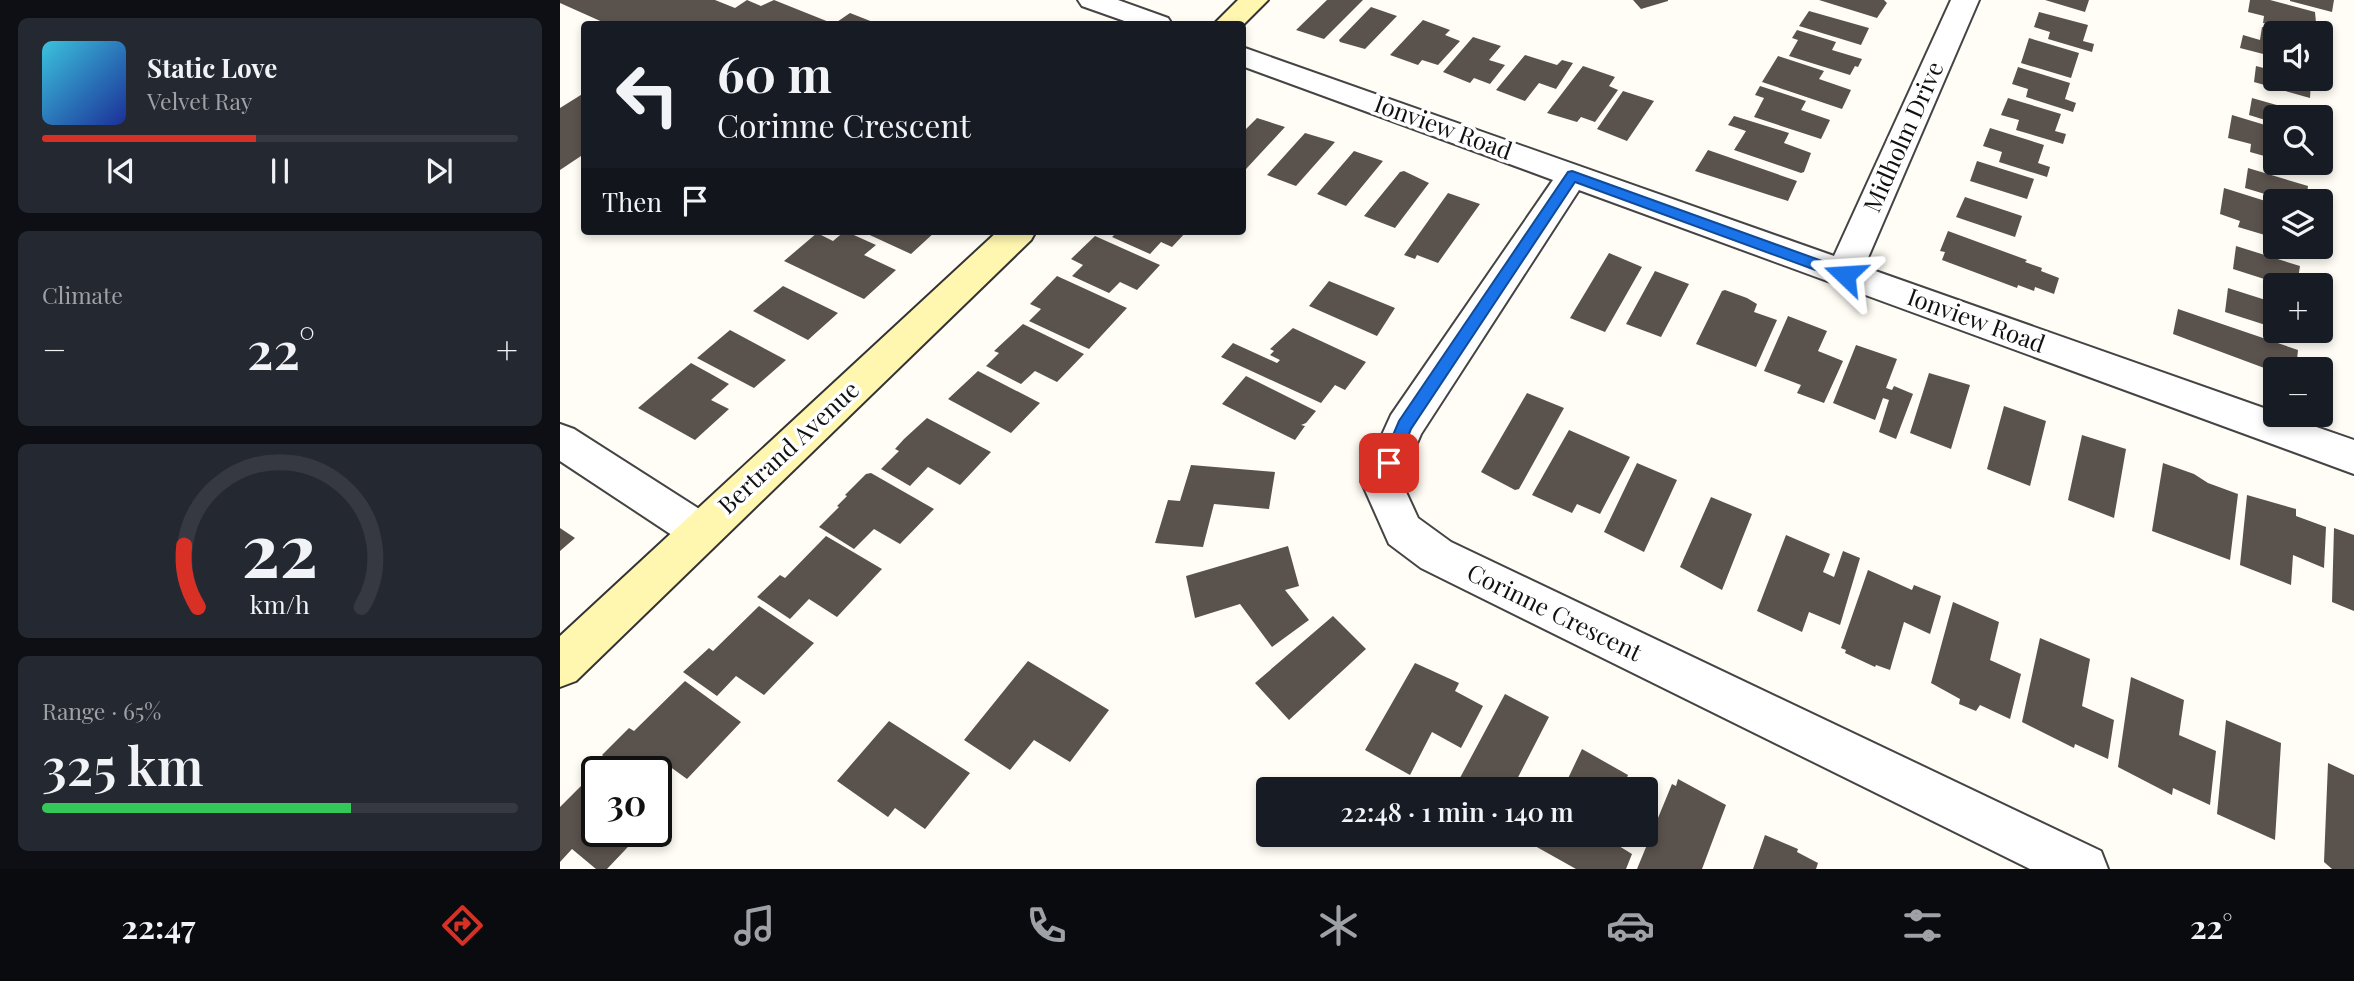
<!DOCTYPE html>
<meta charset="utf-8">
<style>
body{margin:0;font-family:"Playfair Display",serif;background:#242831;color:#f1f3f6;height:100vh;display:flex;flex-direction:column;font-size:26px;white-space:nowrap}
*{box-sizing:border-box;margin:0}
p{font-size:23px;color:#9ea1a6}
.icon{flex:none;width:38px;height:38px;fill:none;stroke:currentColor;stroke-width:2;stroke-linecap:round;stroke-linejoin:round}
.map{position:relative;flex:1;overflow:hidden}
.panel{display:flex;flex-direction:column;gap:18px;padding:18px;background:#0d0f14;width:560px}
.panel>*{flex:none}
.top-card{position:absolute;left:21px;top:21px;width:665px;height:214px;border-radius:7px;box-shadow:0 4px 10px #0003;background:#171b24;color:#f1f3f6;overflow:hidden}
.controls{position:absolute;left:1703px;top:21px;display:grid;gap:14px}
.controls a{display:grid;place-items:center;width:70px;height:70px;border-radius:7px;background:#171b24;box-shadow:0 4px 10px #0003;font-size:35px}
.speed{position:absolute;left:21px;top:756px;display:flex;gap:14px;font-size:35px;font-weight:700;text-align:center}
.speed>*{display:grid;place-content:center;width:91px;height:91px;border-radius:50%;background:#171b24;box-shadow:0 4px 10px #0003;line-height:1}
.speed .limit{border:4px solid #111;border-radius:10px;background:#fff;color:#111}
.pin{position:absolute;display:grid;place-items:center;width:60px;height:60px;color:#fff;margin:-30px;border-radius:14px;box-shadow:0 4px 10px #0006}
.me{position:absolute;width:77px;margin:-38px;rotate:290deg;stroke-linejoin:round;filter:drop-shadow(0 0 5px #0008)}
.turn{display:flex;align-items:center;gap:24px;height:147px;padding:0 21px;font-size:32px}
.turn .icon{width:91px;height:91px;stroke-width:2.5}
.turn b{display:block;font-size:49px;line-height:60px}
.then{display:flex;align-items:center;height:66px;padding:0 21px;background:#0003;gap:14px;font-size:26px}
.big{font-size:52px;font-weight:600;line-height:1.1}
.panel .card{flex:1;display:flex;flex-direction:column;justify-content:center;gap:10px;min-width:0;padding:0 24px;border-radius:10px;background:#242831}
.panel .dial{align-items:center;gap:0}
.dial svg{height:182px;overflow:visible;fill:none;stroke:#363941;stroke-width:7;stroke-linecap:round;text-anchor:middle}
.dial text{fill:#f1f3f6;stroke:none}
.song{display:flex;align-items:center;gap:21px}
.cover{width:84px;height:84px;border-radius:10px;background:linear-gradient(135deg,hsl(190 70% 55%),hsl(230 70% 35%))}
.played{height:7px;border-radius:4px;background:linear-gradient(90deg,#d93025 45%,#363941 45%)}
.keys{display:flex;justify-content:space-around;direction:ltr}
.heat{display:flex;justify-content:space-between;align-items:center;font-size:38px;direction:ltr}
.charge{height:10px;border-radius:5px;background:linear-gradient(90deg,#34c759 65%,#363941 0)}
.trip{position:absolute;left:696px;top:777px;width:402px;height:70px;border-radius:7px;background:#171b24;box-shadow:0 4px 10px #0003;font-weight:600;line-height:70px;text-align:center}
.menu{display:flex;height:112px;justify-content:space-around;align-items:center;background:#090b0e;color:#9ea1a6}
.menu .icon{width:49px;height:49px}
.menu .on{color:#d93025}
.menu b{font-size:32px;color:#f1f3f6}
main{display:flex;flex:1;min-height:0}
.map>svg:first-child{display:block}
.building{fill:#5a524d}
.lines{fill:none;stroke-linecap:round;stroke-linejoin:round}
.street-casing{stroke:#444;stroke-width:4}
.secondary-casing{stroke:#333;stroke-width:4}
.street{fill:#fff;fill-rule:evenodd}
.secondary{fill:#fff6b0;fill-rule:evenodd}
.route{fill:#1a73e8;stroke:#114b97;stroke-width:2}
.labels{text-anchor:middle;stroke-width:7;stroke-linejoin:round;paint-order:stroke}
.street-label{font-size:24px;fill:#111;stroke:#fff}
</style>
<main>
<section class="panel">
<div class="card">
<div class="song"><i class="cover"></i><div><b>Static Love</b><p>Velvet Ray</p></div></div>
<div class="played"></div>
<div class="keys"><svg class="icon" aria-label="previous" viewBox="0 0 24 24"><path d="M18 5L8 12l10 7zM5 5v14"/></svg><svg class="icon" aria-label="pause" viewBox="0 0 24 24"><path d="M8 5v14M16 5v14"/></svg><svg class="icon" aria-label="next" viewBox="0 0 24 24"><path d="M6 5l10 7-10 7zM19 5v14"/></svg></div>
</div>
<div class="card"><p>Climate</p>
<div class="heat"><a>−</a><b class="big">22°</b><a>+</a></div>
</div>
<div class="card dial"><svg viewBox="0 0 100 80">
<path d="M14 69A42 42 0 1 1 86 69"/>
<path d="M14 69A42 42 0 0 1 8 42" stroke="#d93025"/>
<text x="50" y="56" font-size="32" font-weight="700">22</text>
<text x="50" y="72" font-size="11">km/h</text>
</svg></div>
<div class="card"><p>Range · 65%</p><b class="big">325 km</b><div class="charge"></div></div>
</section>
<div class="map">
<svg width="1794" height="869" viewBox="0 0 1794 869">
<rect width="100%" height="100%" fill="#fffdf5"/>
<!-- building -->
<path class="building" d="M0 0H155L175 8 187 0 201 6 214 0 274 24H47L0 3Z
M767 0H803L764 39 736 30Z
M1073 0H1108V1L1081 9Z
M1259 0H1324L1327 3 1317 18Z
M1485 0H1529L1525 12Z
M1690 0H1710L1755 12 1757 33H1743L1703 23 1704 16 1688 12Z
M1730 0H1774L1772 12 1730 1Z
M811 7 837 16 805 49 780 42 779 40Z
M1249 11 1309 28 1301 45 1239 26Z
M1479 12 1528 25 1523 41 1534 44 1532 52 1488 39 1490 32 1474 27Z
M290 13 318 24H274Z
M863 20 890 30 885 35 900 41 878 65 862 60 858 65 830 55Z
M1702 27 1721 32 1715 33V57L1680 48 1683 35 1700 40Z
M1237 30 1276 42 1272 50 1302 59 1298 67 1295 66 1290 75 1229 56 1238 40 1232 38Z
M913 37 941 46 929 60 945 65 930 84 914 78 910 83 883 72Z
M1469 38 1519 53 1511 78 1461 63Z
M965 55 997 65 1002 60 1013 63 996 89 979 83 965 101 936 90Z
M1218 56 1264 71 1259 79 1291 90 1282 109 1202 82Z
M1023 66 1055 77 1049 86 1058 90 1035 122 1021 117 1017 122 987 113Z
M1696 66 1715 71V79L1751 81 1750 98 1694 82Z
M1458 67 1510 83 1505 99 1516 103 1513 112 1466 97 1468 89 1452 84Z
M1200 86 1246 101 1241 110 1270 120 1261 139 1194 117 1204 98 1195 95Z
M1063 91 1094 101 1067 141 1037 129Z
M24 93V154L0 170V108Z
M1448 98 1501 114 1495 131 1506 134 1503 144 1456 130 1459 120 1441 115Z
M1692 98 1748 114 1758 117H1715V123L1689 115Z
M1672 115 1715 128V159L1690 152 1691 144 1668 138Z
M1174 116 1229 133 1224 143 1251 153 1244 172 1241 173 1174 150 1186 131 1168 125Z
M697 118 725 127 686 169 682 167V133Z
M1430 128 1484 145 1478 163 1490 167 1487 177 1439 162 1442 152 1423 146Z
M745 133 775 142 736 186 707 175Z
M1148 150 1237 181 1228 201 1135 171Z
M794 151 823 161 786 206 757 194Z
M1417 161 1474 179 1467 199 1410 181Z
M1688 168 1748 186 1746 201H1728L1685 188Z
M844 171 869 183 835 228 804 216 840 172Z
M1664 188 1715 204V238L1678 227 1680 221 1660 214Z
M888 193 920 204 878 263 857 255 855 259 844 255Z
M1405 197 1462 216 1455 237 1396 217Z
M285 231 316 245 304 255 336 270 304 299 224 261 257 233 273 241Z
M301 231H376L351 254Z
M558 231H627L612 247 601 242 590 254 552 237Z
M1388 231 1467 260 1465 262 1482 268 1481 271 1499 278 1494 294 1475 287 1474 291 1458 285 1457 288 1382 260 1385 252 1380 251Z
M535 236 600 265 577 290 560 282 549 293 512 276 523 265 511 259Z
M1676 246 1740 266 1737 285H1723L1673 269Z
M1049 253 1082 267 1045 332 1010 318Z
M1095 271 1129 284 1101 337 1066 324Z
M497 276 567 308 529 349 469 321 481 309 470 304Z
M769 281 835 308 817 336 749 306Z
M223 286 278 313 248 340 193 311Z
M1668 288 1715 303V328L1665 312Z
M1165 290 1187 298 1197 304 1194 312 1217 320 1196 367 1136 344 1162 291Z
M1618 309 1738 350 1736 369H1715V372L1613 334Z
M1228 316 1267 331 1258 351 1283 361 1264 403 1237 393 1241 385 1204 371Z
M463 324 524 354 497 382 475 371 461 384 426 366 439 353 434 351Z
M733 328 806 362 785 390 775 385 761 403 661 357 673 343 717 363 720 360 710 355 714 351 710 349Z
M170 330 226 360 194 388 137 358Z
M1296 345 1337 359 1326 388 1332 390 1334 386 1353 394 1336 439 1319 432 1329 400 1323 398 1315 420 1273 403Z
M131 363 169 384 151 400 169 409 135 440 78 408Z
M418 371 480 403 451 433 388 399Z
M1369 373 1410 385 1391 449 1350 433Z
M686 376 756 411 746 423 741 425 745 426 735 440 662 404Z
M967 393 1004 408 959 489 955 490 921 472Z
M1444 406 1486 421 1470 486 1427 469Z
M367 418 431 452 400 485 368 467 350 486 321 469 339 451 335 449 344 439Z
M1009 430 1070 457 1040 514 1017 504 1012 513 972 495Z
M1522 435 1566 449 1554 518 1508 500Z
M1077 463 1117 480 1084 552 1044 532Z
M1603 463 1634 474 1648 483 1678 494 1670 560 1592 531Z
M631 465 715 472 709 509 654 504 643 547 595 543 608 500 620 501Z
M311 473 374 509 340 544 314 529 294 549 259 527 279 507 277 506 287 496 285 495 306 474Z
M1687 495 1736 509V516L1766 527 1764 568 1733 555 1731 585 1680 565Z
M1151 497 1192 514 1162 590 1120 567Z
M0 528 15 538 0 551Z
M1774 528 1794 535V611L1772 602Z
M1226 535 1270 554 1263 572 1274 577 1283 551 1300 558 1280 625 1249 612 1242 632 1197 611Z
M266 536 322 569 277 617 249 599 230 619 197 597 220 575 225 578Z
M728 546 739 586 725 590 749 620 712 647 680 604 635 618 626 576Z
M1308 570 1352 590 1354 585 1381 596 1370 634 1344 622 1330 670 1316 665 1315 667 1285 653 1286 650 1281 648Z
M1393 602 1439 622 1430 660 1461 674 1450 719 1420 705 1416 711 1399 704 1400 699 1371 683Z
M199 606 254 643 204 695 176 676 157 696 123 672 149 648 153 651Z
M773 616 806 649 729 720 695 683Z
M1480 638 1530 659 1522 706 1554 720 1548 759 1515 744 1514 748 1462 722Z
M468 661 549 710 510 762 474 740 450 770 404 740Z
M855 663 899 683 895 691 923 706 901 748 872 732 850 775 805 750Z
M1571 677 1624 700 1619 735 1656 751 1650 805 1613 788 1612 795 1558 767Z
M125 681 181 722 127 779 98 758 85 772H64L42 755 69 728 74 731Z
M945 694 989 717 952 789H894Z
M1666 720 1721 743 1715 840 1657 814Z
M329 721 410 773 365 829 335 808 328 817 277 781Z
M1022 749 1068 775 1062 789H1003Z
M1768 763 1794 775V869H1772L1764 862Z
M43 764 52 772H37V831H83L47 869H36L12 849 0 862V807Z
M1118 779 1166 805 1142 869H1077L1112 784 1116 786Z
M981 835H1041L1072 854 1066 869H1016L975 846Z
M1205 835 1238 849 1237 852 1258 863 1256 869H1193Z"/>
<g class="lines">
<!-- street casing -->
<g class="street-casing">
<path id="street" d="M518 0H558L608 18 612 24H573L522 6Z
M1391 0H1419L1304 267 1715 412V415H1722L1794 440V474L1019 190 861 434 841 481 858 518 891 542 1541 851 1548 869H1470L861 568 829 544 801 481 831 415 993 180 682 66V47L1274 256Z
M0 424 14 429 155 519 161 532 155 545 141 550 127 545 0 461Z"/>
</g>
<!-- secondary casing -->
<g class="secondary-casing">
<path id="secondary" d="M678 0H708L682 26 654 24Z
M438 231H476L471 240 16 681 0 687V636Z"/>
</g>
<!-- street -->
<use href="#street" class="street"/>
<!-- secondary -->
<use href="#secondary" class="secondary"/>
</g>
<!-- route -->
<path class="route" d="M1012 171 1290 271 1292 275 1285 280 1280 279 1015 182 851 429 835 468H823L821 463 839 421 1008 172Z"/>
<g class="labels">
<!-- street labels -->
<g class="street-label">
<text transform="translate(883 128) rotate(20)" y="8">Ionview Road</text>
<text transform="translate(1344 137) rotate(-66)" y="8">Midholm Drive</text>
<text transform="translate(1416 321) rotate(20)" y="8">Ionview Road</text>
<text transform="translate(229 448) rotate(-43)" y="8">Bertrand Avenue</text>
<text transform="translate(994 613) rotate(26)" y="8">Corinne Crescent</text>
</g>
</g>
</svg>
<div class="controls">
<a><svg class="icon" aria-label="sound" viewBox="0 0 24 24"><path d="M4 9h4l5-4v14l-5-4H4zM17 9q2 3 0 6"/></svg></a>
<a><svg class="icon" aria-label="search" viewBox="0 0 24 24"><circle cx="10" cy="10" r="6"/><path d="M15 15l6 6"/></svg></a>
<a><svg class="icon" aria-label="layers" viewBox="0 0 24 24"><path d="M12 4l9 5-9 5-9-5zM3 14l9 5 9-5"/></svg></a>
<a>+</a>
<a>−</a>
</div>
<div class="speed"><div class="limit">30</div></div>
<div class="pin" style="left:829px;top:463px;background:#d93025"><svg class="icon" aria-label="arrive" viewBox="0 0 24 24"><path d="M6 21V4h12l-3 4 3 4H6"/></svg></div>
<svg class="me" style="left:1285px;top:275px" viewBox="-20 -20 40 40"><path d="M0-17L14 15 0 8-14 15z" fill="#1a73e8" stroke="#fff" stroke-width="4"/></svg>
<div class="trip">22:48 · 1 min · 140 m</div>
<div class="top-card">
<div class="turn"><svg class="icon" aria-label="left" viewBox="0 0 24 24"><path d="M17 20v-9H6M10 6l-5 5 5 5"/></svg><div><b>60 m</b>Corinne Crescent</div></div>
<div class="then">Then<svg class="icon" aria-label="arrive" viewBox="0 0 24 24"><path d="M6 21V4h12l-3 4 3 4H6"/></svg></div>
</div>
</div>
</main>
<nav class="menu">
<b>22:47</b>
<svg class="icon on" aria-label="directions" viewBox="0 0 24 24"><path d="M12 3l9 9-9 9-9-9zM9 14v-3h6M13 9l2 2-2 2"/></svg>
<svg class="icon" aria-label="music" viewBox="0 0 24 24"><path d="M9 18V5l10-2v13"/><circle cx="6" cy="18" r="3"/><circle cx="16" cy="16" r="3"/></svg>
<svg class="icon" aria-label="phone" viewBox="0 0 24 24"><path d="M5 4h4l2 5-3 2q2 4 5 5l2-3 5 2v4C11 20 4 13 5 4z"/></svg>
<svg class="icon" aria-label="climate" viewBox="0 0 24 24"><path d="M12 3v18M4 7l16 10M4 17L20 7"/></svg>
<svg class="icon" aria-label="car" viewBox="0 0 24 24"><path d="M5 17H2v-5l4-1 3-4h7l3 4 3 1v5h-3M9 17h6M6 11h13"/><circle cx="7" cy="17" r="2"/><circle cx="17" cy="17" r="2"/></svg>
<svg class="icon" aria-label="filters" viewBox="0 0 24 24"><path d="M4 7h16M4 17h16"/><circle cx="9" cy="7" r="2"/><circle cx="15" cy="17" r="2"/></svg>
<b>22°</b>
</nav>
